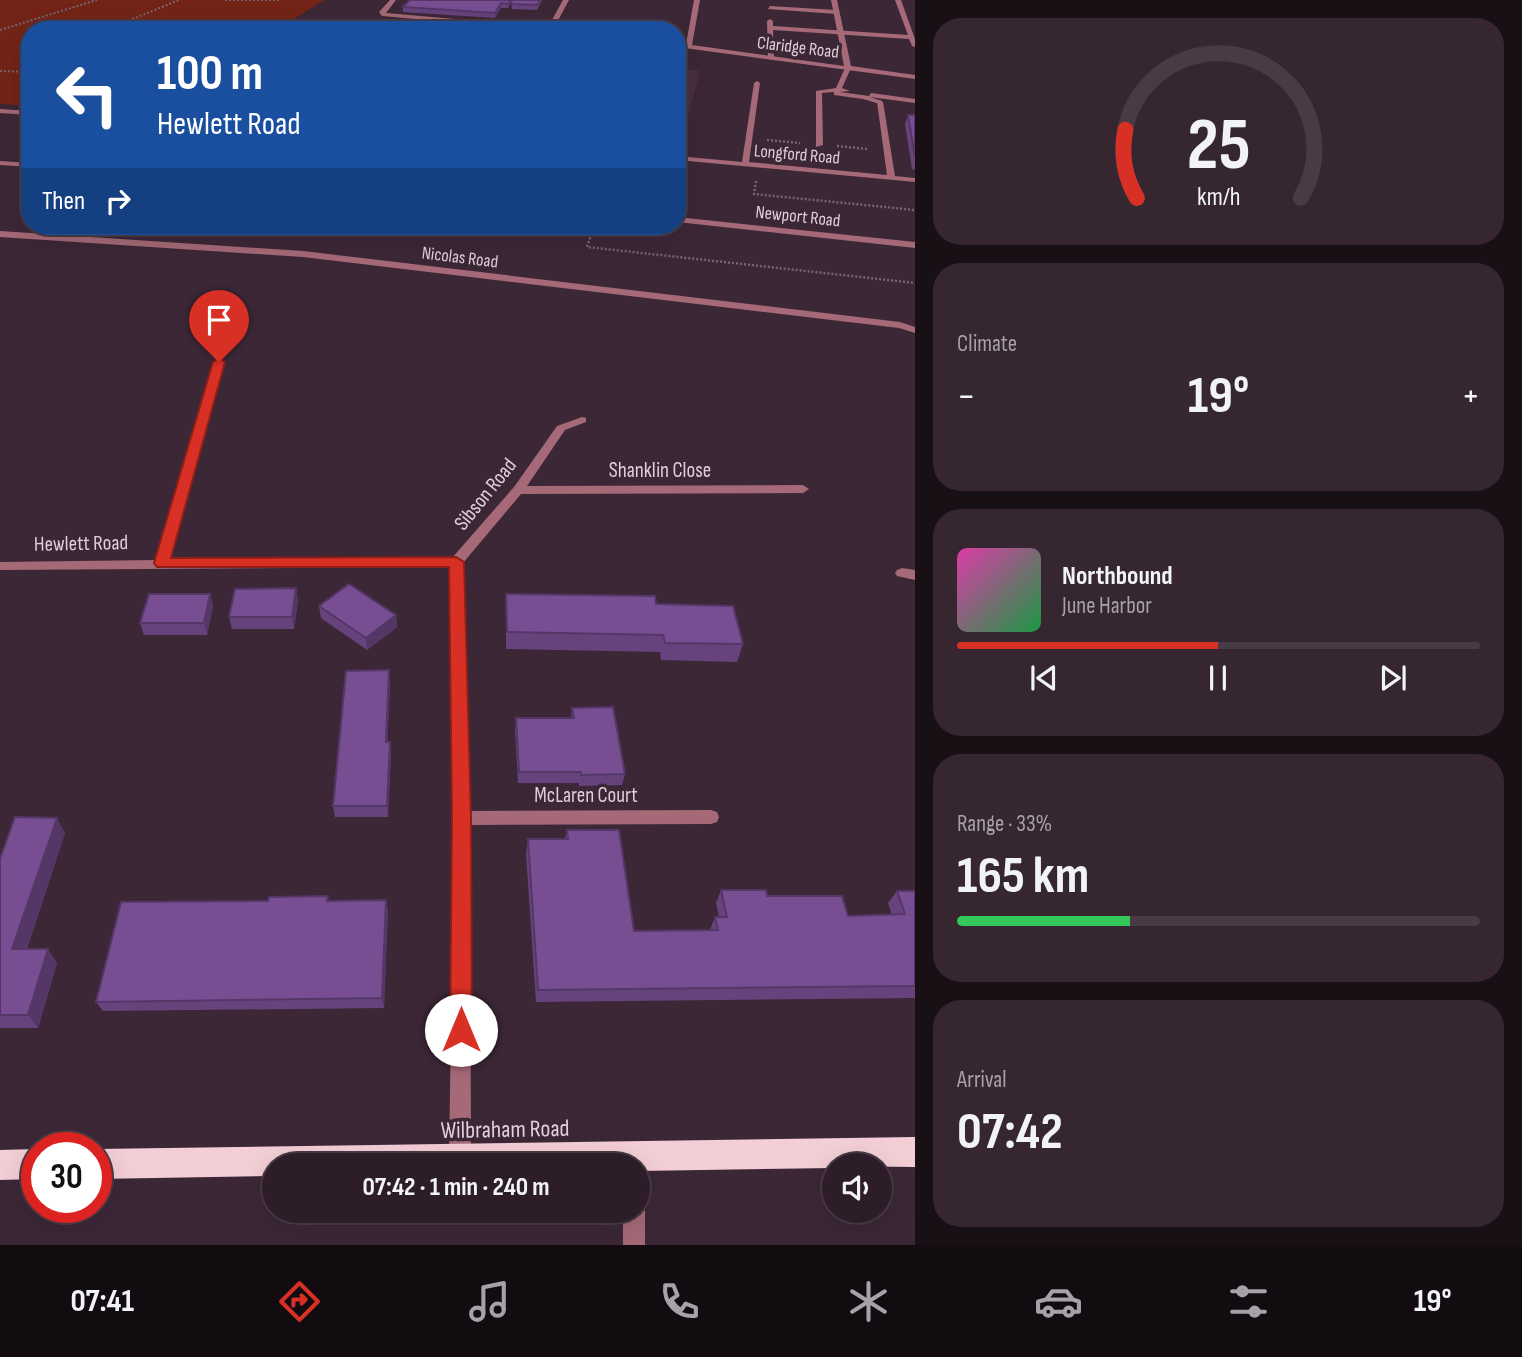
<!DOCTYPE html>
<meta charset="utf-8">
<style>
body{margin:0;font-family:"Sofia Sans Condensed",sans-serif;background:#352630;color:#f1f3f6;height:100vh;display:flex;flex-direction:column;font-size:26px;white-space:nowrap}
*{box-sizing:border-box;margin:0}
p{font-size:23px;color:#a7a2a8}
.icon{flex:none;width:38px;height:38px;fill:none;stroke:currentColor;stroke-width:2;stroke-linecap:round;stroke-linejoin:round}
.map{position:relative;flex:1;overflow:hidden}
.drawer{display:flex;flex-direction:column;gap:18px;padding:18px;background:#191016;width:607px}
.drawer>*{flex:none}
.hud{position:absolute;left:21px;top:21px;width:665px;height:214px;border-radius:28px;box-shadow:0 7px 28px #0002,0 0 0 2px #483b45;background:#1a4fa0;color:#fff;overflow:hidden}
.fabs{position:absolute;left:822px;top:1153px;display:grid;gap:14px}
.fabs a{display:grid;place-items:center;width:70px;height:70px;border-radius:50%;background:#2d1d28;box-shadow:0 7px 28px #0002,0 0 0 2px #483b45;font-size:35px}
.speed{position:absolute;left:21px;top:1132px;display:flex;gap:14px;font-size:35px;font-weight:700;text-align:center}
.speed>*{display:grid;place-content:center;width:91px;height:91px;border-radius:50%;background:#2d1d28;box-shadow:0 7px 28px #0002,0 0 0 2px #483b45;line-height:1}
.speed .limit{border:10px solid #d22;background:#fff;color:#111}
.pin{position:absolute;display:grid;place-items:center;width:60px;height:60px;color:#fff;margin:-72px -30px;border-radius:50% 50% 50% 0;rotate:-45deg;box-shadow:0 0 7px #0007}
.pin .icon{rotate:45deg}
.me{position:absolute;width:77px;margin:-38px;rotate:0deg;stroke-linejoin:round;filter:drop-shadow(0 0 5px #0008)}
.turn{display:flex;align-items:center;gap:24px;height:147px;padding:0 21px;font-size:32px}
.turn .icon{width:91px;height:91px;stroke-width:2.5}
.turn b{display:block;font-size:49px;line-height:60px}
.then{display:flex;align-items:center;height:66px;padding:0 21px;background:#0003;gap:14px;font-size:26px}
.big{font-size:52px;font-weight:700;line-height:1.1}
.drawer .widget{flex:1;display:flex;flex-direction:column;justify-content:center;gap:10px;min-width:0;padding:0 24px;border-radius:28px;background:#352630}
.drawer .dial{align-items:center;gap:0}
.dial svg{height:182px;overflow:visible;fill:none;stroke:#483b45;stroke-width:7;stroke-linecap:round;text-anchor:middle}
.dial text{fill:#f1f3f6;stroke:none}
.song{display:flex;align-items:center;gap:21px}
.cover{width:84px;height:84px;border-radius:10px;background:linear-gradient(135deg,hsl(320 70% 55%),hsl(140 70% 35%))}
.played{height:7px;border-radius:4px;background:linear-gradient(90deg,#d93025 50%,#483b45 50%)}
.keys{display:flex;justify-content:space-around;direction:ltr}
.heat{display:flex;justify-content:space-between;align-items:center;font-size:38px;direction:ltr}
.charge{height:10px;border-radius:5px;background:linear-gradient(90deg,#34c759 33%,#483b45 0)}
.trip{position:absolute;left:262px;top:1153px;width:388px;height:70px;border-radius:35px;background:#2d1d28;box-shadow:0 7px 28px #0002,0 0 0 2px #483b45;font-weight:700;line-height:70px;text-align:center}
.menu{display:flex;height:112px;justify-content:space-around;align-items:center;background:#120c10;color:#a7a2a8}
.menu .icon{width:49px;height:49px}
.menu .on{color:#d93025}
.menu b{font-size:32px;color:#f1f3f6}
main{display:flex;flex:1;min-height:0}
.map>svg:first-child{display:block}
.built{fill:#492f42}
.green{fill:#732417}
.lines{fill:none;stroke-linecap:round;stroke-linejoin:round}
.path-far1{stroke:#776571;stroke-width:2;stroke-dasharray:2 2;stroke-linecap:butt}
.path{stroke:#776571;stroke-width:2.5;stroke-dasharray:2 2;stroke-linecap:butt}
.service{fill:#a56977;fill-rule:evenodd}
.minor{fill:#a56977;fill-rule:evenodd}
.trunk{fill:#f4ced7;fill-rule:evenodd}
.wall{fill:#67437e}
.shaded-wall{fill:#543767}
.building{fill:#784e93;stroke:#543767;stroke-width:2}
.route{fill:#d93025;stroke:#8d1f18;stroke-width:2}
.labels{text-anchor:middle;stroke-width:7;stroke-linejoin:round;paint-order:stroke}
.far-street-label{font-size:18px;fill:#ded1da;stroke:#3c2736}
.street-label{font-size:21px;fill:#ded1da;stroke:#3c2736}
.near-street-label{font-size:24px;fill:#ded1da;stroke:#3c2736}
</style>
<main>
<div class="map">
<svg width="915" height="1245" viewBox="0 0 915 1245">
<rect width="100%" height="100%" fill="#3c2736"/>
<!-- built -->
<path class="built" d="M174 19 274 30H139Z
M677 68 700 71 688 116 677 115Z"/>
<!-- green -->
<path class="green" d="M0 0H324L277 30 174 19 139 30H30V106L0 104Z"/>
<g class="lines">
<!-- path-far1 -->
<path class="path-far1" d="M225 0H281
M0 30 97 0
M116 30 123 23 179 0
M172 30 198 27 225 30
M0 71 30 72"/>
<!-- path -->
<path class="path" d="M767 140 800 143
M837 146 867 149
M756 181 754 194 915 210
M594 226 587 247 915 283"/>
<!-- service -->
<path class="service" d="M895 0H901L915 39V47L912 46 909 39 773 30 774 58 771 60 768 58 767 21 770 19 773 21V26L908 35Z
M770 6 836 10 839 12 836 14 768 9Z
M848 66 851 68 842 88 850 91 840 92 869 96 871 93 915 99V103L870 97 882 101 880 104 863 99 834 95V92L822 93 823 145 816 147V91L836 88 845 68Z"/>
<!-- minor -->
<path class="minor" d="M390 0H396L386 13 548 27 563 0H569L554 28 563 30H537L382 16 379 12Z
M694 0H700L692 45 844 66 831 0H837L851 66 915 75V79L677 47V43L686 44Z
M757 81 760 83 749 162 887 175 877 102 880 100 883 102 895 176 915 178V182L677 160V156L742 162 754 83Z
M0 109 30 111V115L0 113Z
M0 161 30 163V167L0 165Z
M677 217 915 242V248L677 222Z
M0 231 303 251 900 322 915 327V333L899 328 303 257 0 237Z
M219 358 224 361 169 560 452 558 514 487 557 426 582 417 586 418V422L565 430 527 486 803 485 809 489 803 493 521 494 463 563 470 811 711 810 717 812 719 817 717 822 711 824 470 825 471 1159 468 1166H452L449 1159 454 818 449 567 0 570V562L156 560 214 361Z
M902 568 915 570V580L897 576 895 573 897 570Z
M639 1202 642 1203 645 1211V1245H623V1211H639Z"/>
<!-- trunk -->
<path class="trunk" d="M915 1137V1167L835 1166V1168L639 1171V1166H275V1176L96 1179V1149Z
M37 1149V1179L0 1180V1150Z"/>
</g>
<!-- wall -->
<path class="wall" d="M410 0H542L537 10 512 9 511 2 508 8H501L495 18 403 12V7Z
M908 115H915V170L912 169 905 124Z
M210 594 213 606 207 635H144L140 623Z
M506 594 656 604 743 644 737 662 661 660 660 652 506 649Z
M298 600 294 629H232L229 617Z
M319 606 396 615 397 627 367 650 321 618Z
M390 682 387 742H390L391 753 388 817H335L333 806Z
M572 708 625 774 622 785 579 786V783H518L515 730 516 718H571Z
M567 830 634 931 710 930 715 917H719L716 903 721 890 767 896 848 916 892 915 888 903 897 891H915V998L536 1002 526 853 528 839H565Z
M65 833 27 949 57 963 38 1028H0V859Z
M386 900 388 911 384 1008 103 1011 96 1002 328 901Z"/>
<!-- shaded-wall -->
<path class="shaded-wall" d="M501 3V8L495 18V13Z
M296 588 298 600 294 629 292 617Z
M210 594 213 606 207 635 204 623Z
M396 615 397 627 367 650 366 638Z
M389 670 390 682 387 754 386 742Z
M390 742 391 753 388 817 387 806Z
M57 818 65 833 22 963 12 949Z
M386 900 388 911 384 1008 382 998Z
M48 949 57 963 38 1028 28 1015Z"/>
<!-- building -->
<path class="building" d="M410 0H510L508 4 501 3 495 13 403 7Z
M511 0H540L537 5 512 4Z
M908 115H915V157Z
M349 584 396 615 366 638 319 606Z
M296 588 292 617H229L235 589Z
M149 594H210L204 623H140Z
M506 594 655 596 656 604 733 606 743 644 665 643 663 635 507 632Z
M389 670 386 742H390L387 806H333L346 671Z
M613 707 625 774 581 775V772H519L516 718H574L572 708Z
M15 817 57 818 12 949H48L28 1015H0V859Z
M567 830H619L634 931 718 930 715 917H727L721 890H766L767 896H842L848 916 905 914 897 891H915V986L538 990 528 839H568Z
M328 896 327 901 386 900 382 998 96 1002 121 902 268 901 269 897Z"/>
<!-- route -->
<path class="route" d="M219 358 225 362 171 558 456 557 464 562 471 818 472 1030 469 1038 461 1041 453 1038 450 1030 452 818 449 567H157L154 563 213 362Z"/>
<g class="labels">
<!-- far-street labels -->
<g class="far-street-label">
<text transform="translate(798 47) rotate(7)" y="6">Claridge Road</text>
<text transform="translate(797 154) rotate(5)" y="6">Longford Road</text>
<text transform="translate(798 216) rotate(6)" y="6">Newport Road</text>
<text transform="translate(460 257) rotate(7)" y="6">Nicolas Road</text>
</g>
<!-- street labels -->
<g class="street-label">
<text x="660" y="477">Shanklin Close</text>
<text transform="translate(485 494) rotate(-51)" y="7">Sibson Road</text>
<text transform="translate(81 543) rotate(-1)" y="7">Hewlett Road</text>
<text x="586" y="802">McLaren Court</text>
</g>
<!-- near-street labels -->
<g class="near-street-label">
<text transform="translate(505 1129) rotate(-1)" y="8">Wilbraham Road</text>
</g>
</g>
</svg>
<div class="fabs">
<a><svg class="icon" aria-label="sound" viewBox="0 0 24 24"><path d="M4 9h4l5-4v14l-5-4H4zM17 9q2 3 0 6"/></svg></a>
</div>
<div class="speed"><div class="limit">30</div></div>
<div class="pin" style="left:219px;top:362px;background:#d93025"><svg class="icon" aria-label="arrive" viewBox="0 0 24 24"><path d="M6 21V4h12l-3 4 3 4H6"/></svg></div>
<svg class="me" style="left:461px;top:1030px" viewBox="-20 -20 40 40"><circle r="19" fill="#fff"/><path d="M0-13L10 11 0 6-10 11z" fill="#d93025"/></svg>
<div class="trip">07:42 · 1 min · 240 m</div>
<div class="hud">
<div class="turn"><svg class="icon" aria-label="left" viewBox="0 0 24 24"><path d="M17 20v-9H6M10 6l-5 5 5 5"/></svg><div><b>100 m</b>Hewlett Road</div></div>
<div class="then">Then<svg class="icon" aria-label="right" viewBox="0 0 24 24"><path d="M7 20v-9h11M14 6l5 5-5 5"/></svg></div>
</div>
</div>
<section class="drawer">
<div class="widget dial"><svg viewBox="0 0 100 80">
<path d="M14 69A42 42 0 1 1 86 69"/>
<path d="M14 69A42 42 0 0 1 9 39" stroke="#d93025"/>
<text x="50" y="56" font-size="32" font-weight="700">25</text>
<text x="50" y="72" font-size="11">km/h</text>
</svg></div>
<div class="widget"><p>Climate</p>
<div class="heat"><a>−</a><b class="big">19°</b><a>+</a></div>
</div>
<div class="widget">
<div class="song"><i class="cover"></i><div><b>Northbound</b><p>June Harbor</p></div></div>
<div class="played"></div>
<div class="keys"><svg class="icon" aria-label="previous" viewBox="0 0 24 24"><path d="M18 5L8 12l10 7zM5 5v14"/></svg><svg class="icon" aria-label="pause" viewBox="0 0 24 24"><path d="M8 5v14M16 5v14"/></svg><svg class="icon" aria-label="next" viewBox="0 0 24 24"><path d="M6 5l10 7-10 7zM19 5v14"/></svg></div>
</div>
<div class="widget"><p>Range · 33%</p><b class="big">165 km</b><div class="charge"></div></div>
<div class="widget"><p>Arrival</p><b class="big">07:42</b></div>
</section>
</main>
<nav class="menu">
<b>07:41</b>
<svg class="icon on" aria-label="directions" viewBox="0 0 24 24"><path d="M12 3l9 9-9 9-9-9zM9 14v-3h6M13 9l2 2-2 2"/></svg>
<svg class="icon" aria-label="music" viewBox="0 0 24 24"><path d="M9 18V5l10-2v13"/><circle cx="6" cy="18" r="3"/><circle cx="16" cy="16" r="3"/></svg>
<svg class="icon" aria-label="phone" viewBox="0 0 24 24"><path d="M5 4h4l2 5-3 2q2 4 5 5l2-3 5 2v4C11 20 4 13 5 4z"/></svg>
<svg class="icon" aria-label="climate" viewBox="0 0 24 24"><path d="M12 3v18M4 7l16 10M4 17L20 7"/></svg>
<svg class="icon" aria-label="car" viewBox="0 0 24 24"><path d="M5 17H2v-5l4-1 3-4h7l3 4 3 1v5h-3M9 17h6M6 11h13"/><circle cx="7" cy="17" r="2"/><circle cx="17" cy="17" r="2"/></svg>
<svg class="icon" aria-label="filters" viewBox="0 0 24 24"><path d="M4 7h16M4 17h16"/><circle cx="9" cy="7" r="2"/><circle cx="15" cy="17" r="2"/></svg>
<b>19°</b>
</nav>
